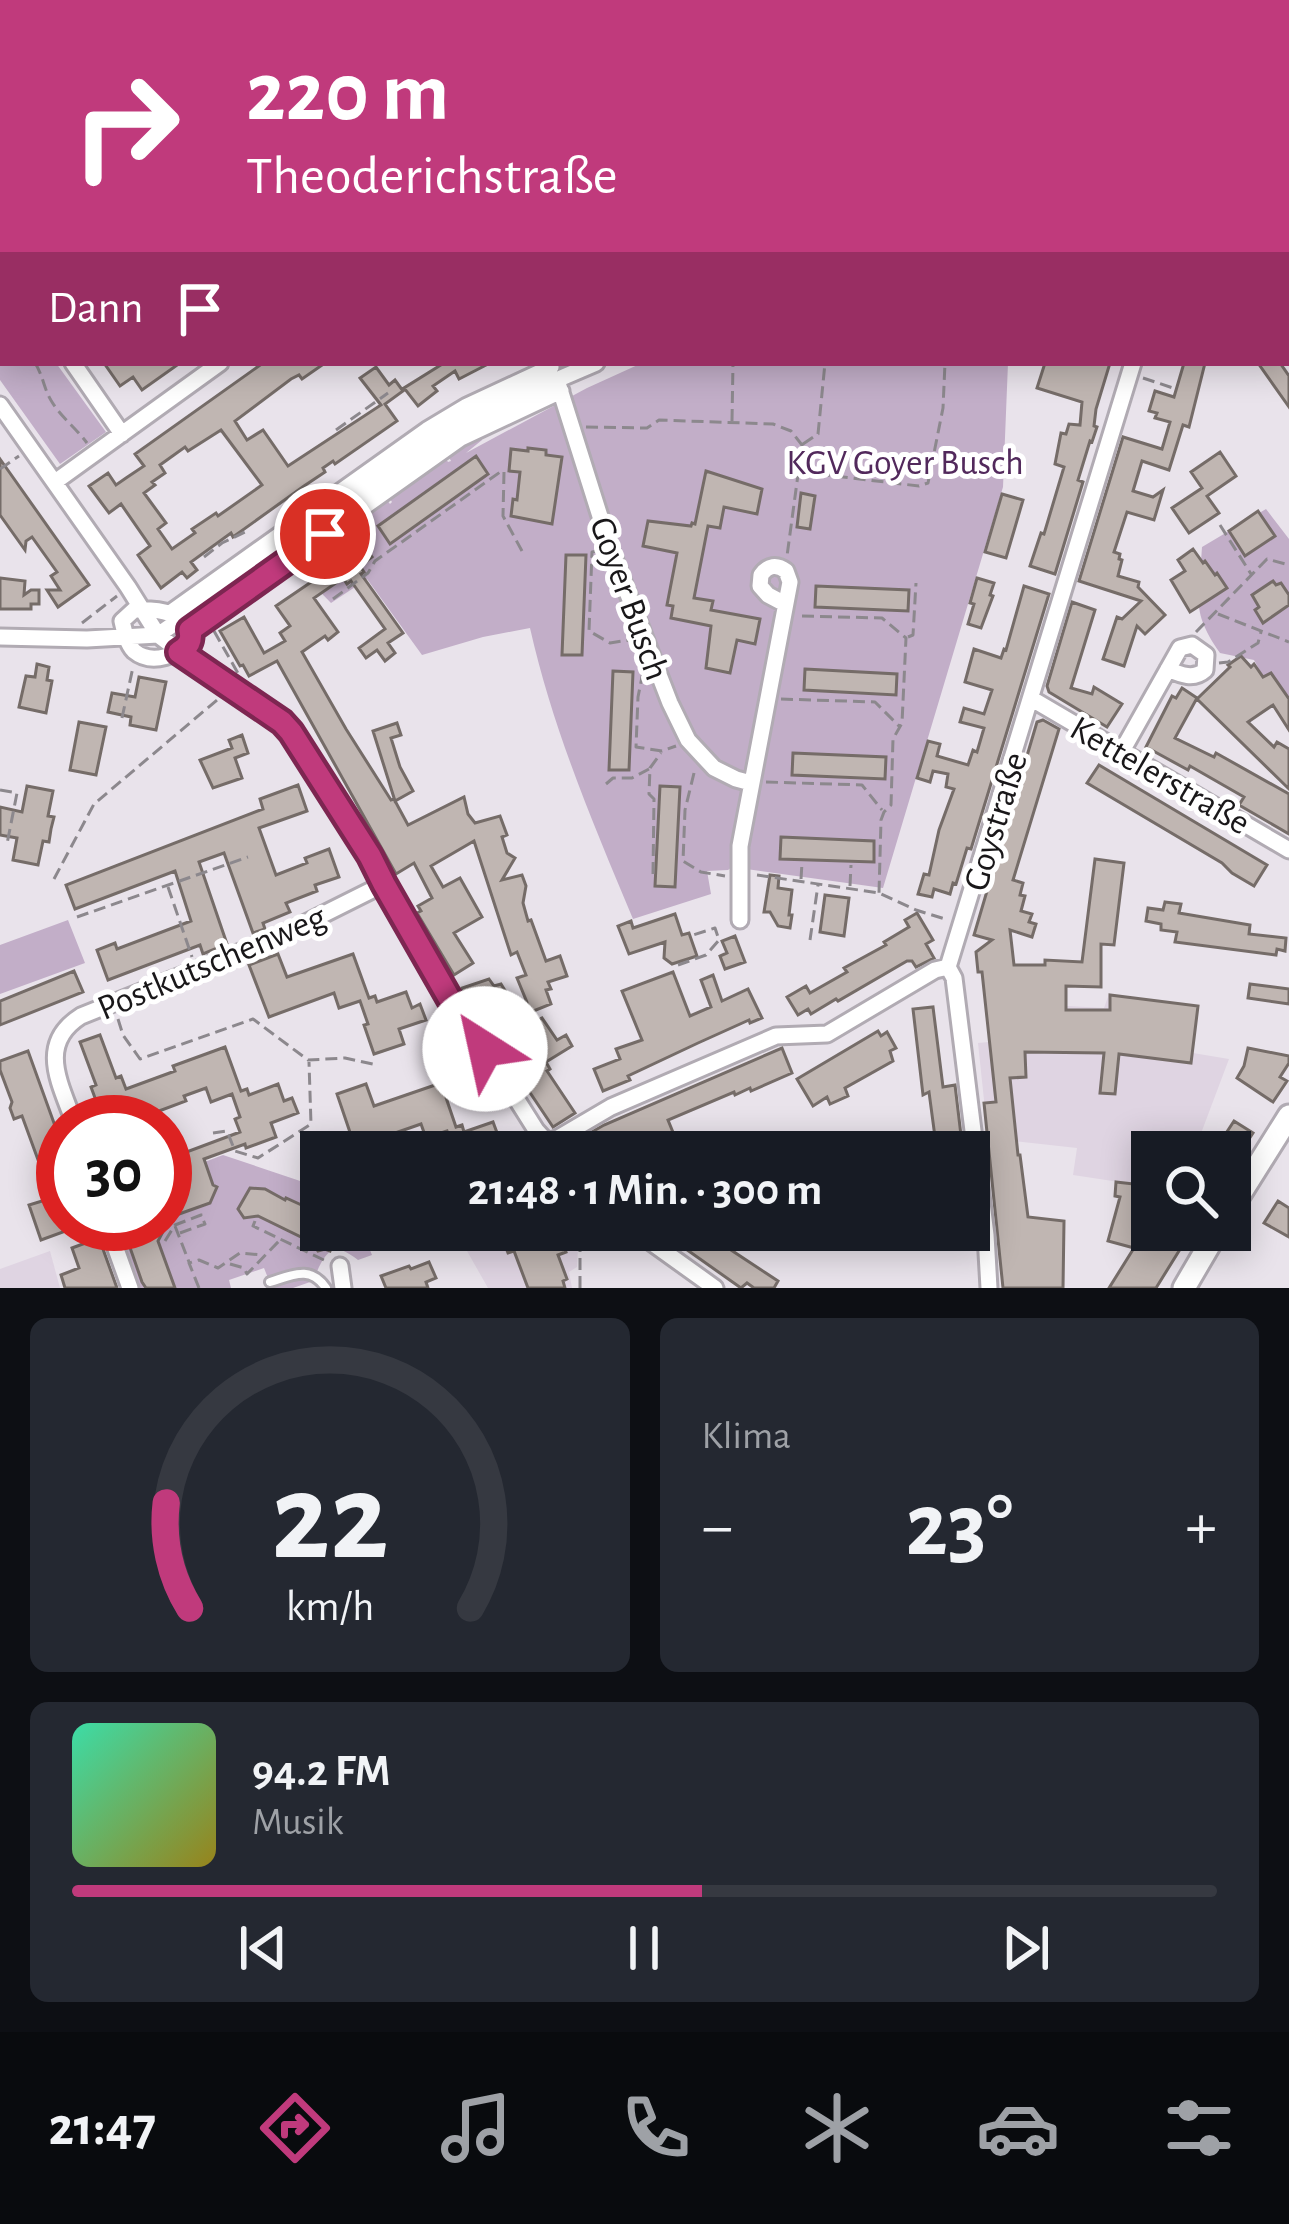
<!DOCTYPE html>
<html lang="de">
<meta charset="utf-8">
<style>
body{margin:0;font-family:"Alegreya Sans",sans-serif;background:#242831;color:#f1f3f6;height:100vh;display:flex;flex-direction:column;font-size:45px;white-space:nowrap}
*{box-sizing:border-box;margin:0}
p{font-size:39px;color:#9ea1a6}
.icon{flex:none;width:66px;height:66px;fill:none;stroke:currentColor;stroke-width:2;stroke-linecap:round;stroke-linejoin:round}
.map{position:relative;height:1288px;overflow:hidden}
.sheet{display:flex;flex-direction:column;gap:30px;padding:30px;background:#0d0f14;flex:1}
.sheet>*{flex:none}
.guide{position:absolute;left:0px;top:0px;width:1290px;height:366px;box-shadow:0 6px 30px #0003;background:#c03a7c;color:#fff;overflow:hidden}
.tools{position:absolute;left:1131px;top:1131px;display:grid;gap:24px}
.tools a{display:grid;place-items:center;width:120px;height:120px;border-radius:0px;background:#171b24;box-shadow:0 6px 30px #0003;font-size:60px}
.speed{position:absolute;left:36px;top:1095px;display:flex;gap:24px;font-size:60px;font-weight:700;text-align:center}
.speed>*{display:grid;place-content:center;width:156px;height:156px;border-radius:50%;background:#171b24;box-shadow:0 6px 30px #0003;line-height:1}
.speed .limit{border:18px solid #d22;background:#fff;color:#111}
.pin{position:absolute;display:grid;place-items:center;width:102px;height:102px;color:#fff;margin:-51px;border:6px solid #fff;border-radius:50%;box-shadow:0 3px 12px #0007}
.me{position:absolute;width:132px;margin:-66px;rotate:325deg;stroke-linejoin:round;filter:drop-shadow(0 0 9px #0008)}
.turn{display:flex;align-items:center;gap:42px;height:252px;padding:0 48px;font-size:54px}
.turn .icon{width:156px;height:156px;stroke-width:2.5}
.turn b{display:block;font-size:84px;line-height:102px}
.then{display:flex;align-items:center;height:114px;padding:0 48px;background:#0003;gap:24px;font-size:45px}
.big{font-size:90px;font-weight:600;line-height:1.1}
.sheet .card{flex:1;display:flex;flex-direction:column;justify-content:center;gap:18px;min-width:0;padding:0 42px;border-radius:18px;background:#242831}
.sheet .dial{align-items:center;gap:0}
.dial svg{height:312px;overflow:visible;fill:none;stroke:#363941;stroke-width:7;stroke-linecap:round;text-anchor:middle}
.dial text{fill:#f1f3f6;stroke:none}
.song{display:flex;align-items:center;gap:36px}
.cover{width:144px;height:144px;border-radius:18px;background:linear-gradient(135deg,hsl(160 70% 55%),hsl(50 70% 35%))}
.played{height:12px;border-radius:6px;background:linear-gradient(90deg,#c03a7c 55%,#363941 55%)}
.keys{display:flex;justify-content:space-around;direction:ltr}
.heat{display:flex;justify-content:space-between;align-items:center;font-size:66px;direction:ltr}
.sheet .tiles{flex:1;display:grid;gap:30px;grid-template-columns:1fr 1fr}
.card:last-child{grid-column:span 2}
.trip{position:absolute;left:300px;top:1131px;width:690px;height:120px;border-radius:0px;background:#171b24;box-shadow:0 6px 30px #0003;font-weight:600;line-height:120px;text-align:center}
.menu{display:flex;height:192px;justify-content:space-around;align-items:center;background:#090b0e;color:#9ea1a6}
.menu .icon{width:84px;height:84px}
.menu .current{color:#c03a7c}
.menu b{font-size:54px;color:#f1f3f6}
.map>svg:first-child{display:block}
.built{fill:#dfd4e2}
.green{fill:#c2aec8}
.building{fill:#c0b6b2;stroke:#756c68;stroke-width:3;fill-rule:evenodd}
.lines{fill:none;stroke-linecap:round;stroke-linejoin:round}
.lane-casing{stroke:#b1abb3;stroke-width:14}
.street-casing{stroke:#b1abb3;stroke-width:21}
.secondary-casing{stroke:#b1abb3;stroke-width:27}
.path{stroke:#8c888d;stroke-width:3;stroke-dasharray:12 6;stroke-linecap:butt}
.lane{stroke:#fff;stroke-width:8}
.street{stroke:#fff;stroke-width:15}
.secondary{stroke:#fff;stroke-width:21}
.route-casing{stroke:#7d2651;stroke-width:30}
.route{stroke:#c03a7c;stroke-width:21}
.labels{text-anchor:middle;stroke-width:10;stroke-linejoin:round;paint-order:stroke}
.park-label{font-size:36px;fill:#52295c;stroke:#fff}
.street-label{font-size:36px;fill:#191719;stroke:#fff}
</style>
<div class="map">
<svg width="1289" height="1288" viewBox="0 0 1289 1288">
<rect width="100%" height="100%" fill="#e9e3eb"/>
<!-- built -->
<path class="built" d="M990 0H1289V72L1287 3H993Z
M1109 994 1198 1006 1193 1053 1229 1059 1200 1136 1209 1144 1204 1152H1152V1187L1073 1175 1077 1148 988 1138 978 1043 1032 1038V1004L1104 1008Z
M460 1230H579L577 1267 569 1272 572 1288H488L467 1251Z
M50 1251 60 1288H0V1269Z"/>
<!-- green -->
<path class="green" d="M3 329V363H56L106 432 60 464 0 380V331Z
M642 363H1008L1003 487 883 888 732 867 728 870 707 871 711 894 633 919C593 823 553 730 530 628L483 637 422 655 367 579 331 603 295 566 309 561 307 556 324 537 330 546 334 543 328 535 359 516 364 522 371 518 365 510 383 495 390 504 392 502 386 493 442 453 448 462 451 461 446 451 478 432 482 440 466 453 587 388Z
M1266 509 1289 539V724L1254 660 1220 653C1190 610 1199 598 1202 547Z
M68 920 85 963 0 994V945Z
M223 1155 321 1188V1230H362L372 1255 358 1260C331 1238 324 1254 313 1281L293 1288H272L264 1268 229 1280 231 1288H135L113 1224H165V1177Z"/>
<!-- building -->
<path class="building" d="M104 363H180L142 390 133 377 120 386Z
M263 363H325L302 379 299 375 291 379 235 421 247 440 263 430 288 466 381 405 360 378 376 367 389 385 395 380 403 391 385 404 397 421 335 464 333 461 323 468 325 472 304 486 233 537 231 533 191 562 197 570 187 578 182 572 161 588 138 555 150 546 121 504 109 513 89 486 108 473 116 485 126 478 144 466 135 454ZM221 430 262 485 218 516 216 513 192 529 195 533 172 549 158 529 166 523 144 493 155 485 152 482 165 473 160 465 185 447 188 451Z
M444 363H490L459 379 455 371 433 386 437 391 418 406 404 388Z
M1045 363H1110L1096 409 1094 426 1097 427 1092 442 1090 441 1078 480 1083 482 1055 574 1030 566 1041 533 1044 534 1064 467 1055 464 1061 433 1066 434 1069 424 1080 425 1082 402 1037 388Z
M1184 363H1205L1189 427 1183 425 1169 470 1142 461 1133 491 1153 497 1163 490 1154 520 1127 512 1114 552 1120 554 1119 559 1122 560 1118 576 1139 582 1138 587 1165 615 1145 634 1137 626 1124 666 1103 659 1117 617 1122 619 1141 601 1079 581 1123 437 1162 449 1170 422 1155 418 1157 413 1149 411 1155 391 1174 397Z
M1258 363H1280L1289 376V407Z
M528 448 546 450V455L562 457 552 524 511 516 513 499 517 500 520 472 509 471 511 449 528 451Z
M1220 452 1236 476 1207 496 1219 513 1189 533 1172 508 1202 488 1191 472Z
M476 456 488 474 390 544 378 526Z
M0 459 89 585 58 607 47 590H60L51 576 57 572 32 537 26 541 25 550 0 515Z
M706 471 762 489 757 514 724 507 720 528 708 526 694 598 713 601 711 610 760 619 755 644 737 640 730 673 706 668 711 626 671 618 673 606 667 605 677 553 643 546 648 521 691 526 692 523 695 524Z
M801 493 815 496 810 529 797 527Z
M1002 494 1023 500 1006 558 985 552Z
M1258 511 1275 536 1245 556 1229 531Z
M359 539 372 557 360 566 364 572 361 574 403 633 388 643 395 653 385 661 377 650 366 658 359 648 385 629 351 581 347 584 343 578 314 598 338 632 328 640 325 636 302 652 346 729 391 800 394 799 408 825 464 797 468 814 475 823 500 816 507 835 502 837 507 853 515 858 502 880 522 875 526 886 523 903 528 921 531 920 546 961 560 956 567 976 548 982 551 989 546 990 551 1004 531 1012 517 978 526 975 517 952 511 955 474 841 431 866 443 887 460 878 482 917 454 933 473 963 454 975 417 913 421 911 418 906 432 898 414 863 396 874 277 661 249 676 243 665 240 666 220 631 244 617 264 653 285 641 280 633 290 626 276 606 323 574 318 568Z
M1193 549 1203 563 1205 561 1215 575 1217 573 1227 588 1190 612 1171 580 1185 571 1178 560Z
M566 555H586L582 655H562Z
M0 578 25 581 24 595 31 590H39V604H31V609H0Z
M977 578 994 583 990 595 993 596 981 628 968 624 974 604 970 603Z
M1273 581 1276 585 1281 583 1289 595V605L1263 623 1255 610 1259 607 1252 595Z
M816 586 909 590 908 611 815 607Z
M1024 586 1049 594 971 849 967 848 956 884 953 883 950 894 934 889 932 897 918 894 924 874 929 875 939 830 954 789 946 787 948 774 933 771 930 782 917 778 928 741 940 744 937 756 968 765 973 750 977 752 984 728 960 722 964 708 984 714 992 690 965 682 974 649 1001 658 1004 649 1006 650Z
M1072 602 1095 610 1071 688 1092 694 1094 687 1122 704 1107 727 1049 692 1047 686Z
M1241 656 1251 667 1254 664 1263 677 1271 673 1289 699V730L1273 705 1248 722 1274 747 1277 742 1289 749V789L1197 699 1230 667 1228 665Z
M37 664 49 667 47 680 52 681 46 713 19 707 26 676 35 677Z
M805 669 897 674 896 695 804 690Z
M613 671 633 672 629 770H609Z
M139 677 166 682 156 730 130 725 131 717 108 712 112 693 135 697Z
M1182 688 1197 698 1175 738 1214 757 1216 753 1289 794V834L1239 805 1244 797 1190 766 1188 770 1146 747 1172 696 1176 698Z
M1043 720 1059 729 1013 880 1023 883 1020 895 1025 896 1021 911 1032 914 1029 922 1036 924 1032 937 1010 930 1014 965H1045V960L1082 962 1095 859 1124 863 1114 945 1101 944V987L1066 986V1010H1110V995L1198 1006 1191 1063 1119 1054 1115 1094 1100 1093 1104 1053 1025 1052 1026 1077 1010 1078 1018 1155H1020L1028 1217 1064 1221 1063 1288H1003L984 1103 996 1102 982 972H978L976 952 992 940 974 935 1037 722Z
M79 722 106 727 96 775 70 770Z
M397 723 401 735 391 738 400 767 413 791 395 801 373 731Z
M242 735 248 753 235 758 242 778 213 788 200 760 232 748 229 740Z
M793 753 886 757 885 779 792 775Z
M1099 765 1267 865 1254 886 1232 873 1222 863 1087 783Z
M298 785 307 811 259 828 276 875 307 863 305 858 329 849 339 877 315 885 317 891 286 903 290 912 263 923 265 929 253 933 224 853 199 862 227 944 203 954 200 945 108 980 97 950 115 943 117 949 191 921 175 871 75 909 66 885 263 809 260 799Z
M27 786 53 791 48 816 54 817 51 829 49 842 43 841 38 865 13 860 17 838 0 835V807L22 812Z
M660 786 680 787 675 887 655 886Z
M781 837 874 841V862L780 859Z
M770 875 779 876 778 888 792 890 789 915H792L790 928 778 926 770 912H764Z
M825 895 849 898 844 936 820 932Z
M1165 902 1181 904 1179 913 1250 925 1249 934 1286 938 1285 951 1277 949 1276 955 1175 942 1177 932 1161 930V924L1146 921 1148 908 1163 910Z
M917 913 933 940 926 944 934 958 916 967 912 961H907L838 1001 836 999 811 1014 808 1009 798 1015 787 997 806 986 810 993 847 972 844 968 886 945 884 942 909 927 905 920Z
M675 914 682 935 689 933 697 956 672 964 664 958 665 942 629 954 618 926 631 921 633 928Z
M735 936 745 962 725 969 720 956 727 953 722 941Z
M278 954 287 977 353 954 369 998 375 996 377 1002 406 992 412 1008 420 1004 426 1020 399 1029 404 1044 374 1054 364 1025 368 1024 360 1001 339 1008 334 993 269 1017 249 965Z
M74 971 83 992 0 1025V1001Z
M673 972 690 1016 711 1007 701 980 713 975 722 1001 748 989 762 1018 750 1023 749 1020 698 1043 628 1076 630 1080 603 1091 594 1069 620 1059 616 1049 642 1040 622 991Z
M489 979 494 986 501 984 527 1026 542 1018 557 1040 566 1035 572 1046 546 1062 550 1069 547 1071 575 1113 553 1127 462 991V988Z
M1250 984 1289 989V1004L1248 998Z
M933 1007 943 1087 955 1085 963 1152H937L929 1092 923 1095 913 1009Z
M878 1031 881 1036 887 1032 896 1048 890 1051 893 1061 845 1088 848 1096 830 1104 827 1097 813 1106 797 1079Z
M100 1035 116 1078 121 1076 126 1089 175 1071 173 1066 225 1047 241 1091 247 1089 249 1095 278 1084 284 1101 292 1098 298 1113 271 1123 276 1137 246 1148 245 1144 204 1159 213 1185 217 1187 210 1203 165 1219V1160L240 1132 235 1119 240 1117 232 1094 211 1102 206 1088 184 1096 186 1101 151 1114 152 1117 138 1122H104L91 1087 96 1085 80 1042Z
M782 1048 792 1073 751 1091 750 1088 735 1095 734 1092 668 1120 681 1152H569L571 1144 604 1125Z
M1248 1048 1289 1056V1063L1280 1077 1287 1081 1273 1102 1237 1078 1244 1066Z
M28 1051 63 1148V1232L41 1240 29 1205 52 1198 22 1116 14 1119 10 1108 12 1102 0 1070V1061Z
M441 1083 456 1127 462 1125 464 1132 493 1122 499 1138 507 1136 513 1152H454L447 1131 426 1138 421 1124 355 1147 337 1094 366 1084 374 1106Z
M1234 1121 1253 1133 1238 1156 1219 1144Z
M1116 1182 1152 1186V1230H1192L1156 1288H1109L1134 1248 1108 1241 1120 1197 1115 1196Z
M250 1188 265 1189 285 1200 286 1198 308 1208 307 1211 321 1218V1230H336L341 1243 332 1246 330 1251 325 1249 318 1251 311 1242 258 1216 244 1218 238 1209Z
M1278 1201 1289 1208V1237L1264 1223Z
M135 1224H167L158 1241 175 1288H146L142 1282 127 1239Z
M499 1230H558L566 1252 558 1255 567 1279 563 1281 565 1288H528L514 1251 508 1253Z
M659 1230H718L727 1237 722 1244 778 1281 774 1288H754L747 1283 741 1288Z
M99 1238 117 1288H65L61 1275 79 1268 72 1248Z
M429 1262 436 1278 426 1282 428 1288H386L381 1276 409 1266 411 1269Z"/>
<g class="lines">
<!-- lane casing -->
<g class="lane-casing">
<path id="lane" d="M1172 0 1174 3
M270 1282C293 1275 310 1265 326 1288"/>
</g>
<!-- street casing -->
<g class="street-casing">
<path id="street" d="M761 0V3
M131 3 135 0
M0 96 3 94
M0 313 3 311
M1287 324 1289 327
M73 363 122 434
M557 380 610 548 670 703 688 740 714 768 736 779 751 783
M0 405 128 587 158 635 211 675 282 722 291 732 371 856 384 884 473 1038 485 1049 536 1130 556 1152
M55 482 220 363
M134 610C159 609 186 611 192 639 180 655 152 666 134 651 127 644 124 630 122 621Z
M170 613 427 430 467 406 551 367
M190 630 461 438 561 391
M0 637 87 639 158 635 454 428 496 406 596 363
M1032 699 1289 850
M1122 751 1180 648 1192 645 1206 655 1205 670C1194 680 1181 675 1168 669
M740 920V846L790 582 786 571C777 564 768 565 761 575L760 586 768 595 785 604
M74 1122C60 1083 37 1044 81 1016L278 937 384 884
M548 1144 611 1107 776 1036 827 1034 935 970 948 967
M107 1224 130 1288
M634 1230 715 1288
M340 1266 343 1288
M989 1288 986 1235 954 978 948 967 1133 363"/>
</g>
<!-- secondary casing -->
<g class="secondary-casing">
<path id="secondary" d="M949 0 952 3
M1287 178H1289
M1230 1210 1289 1116
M1184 1288 1218 1230"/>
</g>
<!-- path -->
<path class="path" d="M517 0V3
M0 331 3 334
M35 363C43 375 44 390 52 402 61 417 76 428 87 443
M1143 378 1173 388
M732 421 733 363
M586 427 647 428 659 420 773 424 791 431 802 445 787 556
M336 430 388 393
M803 444 818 434 825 363
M0 469 19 456
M504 472 503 516 522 551
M800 472 919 486 928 483 943 408 945 363
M1220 525 1251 574
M598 551 592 552 589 631 610 643 629 640
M204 557 222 543 245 532
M333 599 368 573 375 561 503 470
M1218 614 1289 642
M802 616 882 618 906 638 902 723 893 739 891 805 884 812 881 820 879 893
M82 623 117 596
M214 631 239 675
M1196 632 1267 559 1289 565
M908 637 913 635 916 583
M1219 663 1228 662 1258 643 1261 632
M643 672 638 697 636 747 662 751 676 746
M781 699 875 702 899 726
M122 718 133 667
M694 773 685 810 683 861 701 872 725 876
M766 782 862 785 882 810
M606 784 613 778H632L649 769
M0 790 17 793 7 844
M653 874 654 799 649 794 650 768 661 753
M757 875 879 893 916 910 945 919
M54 879 94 804 217 700
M801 879 802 863
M850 886 851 865
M168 887 192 957
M77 917 248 857
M810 940 818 885
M678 965 706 955 719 940 715 928 693 935
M118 1019 123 1035 140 1059 253 1019 308 1060 345 1058 377 1065
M213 1133 227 1131 235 1151 258 1158 311 1124 309 1062
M255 1221 253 1226 328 1262
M175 1226 189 1262
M180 1233 205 1224 201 1215
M165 1241 175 1225 201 1215 199 1208
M230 1264 244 1268 247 1274 279 1241
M199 1288 189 1263 199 1260 218 1268 240 1253 263 1255
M580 1288V1241L613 1230"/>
<!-- lane -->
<use href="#lane" class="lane"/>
<!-- street -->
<use href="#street" class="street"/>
<!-- secondary -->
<use href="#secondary" class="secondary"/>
</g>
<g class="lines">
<!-- route casing -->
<g class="route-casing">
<path id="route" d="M325 534 190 630C192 641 189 646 179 652L282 722 291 732 370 856 384 884 472 1038 485 1049"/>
</g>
<!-- route -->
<use href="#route" class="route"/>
</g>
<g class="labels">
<!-- park labels -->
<g class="park-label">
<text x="905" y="474">KGV Goyer Busch</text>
</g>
<!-- street labels -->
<g class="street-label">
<text transform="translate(631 598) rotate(70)" y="13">Goyer Busch</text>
<text transform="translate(1161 774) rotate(30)" y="13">Kettelerstraße</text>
<text transform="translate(994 821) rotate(-73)" y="13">Goystraße</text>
<text transform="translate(211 961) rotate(-23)" y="13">Postkutschenweg</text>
</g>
</g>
</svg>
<div class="tools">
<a><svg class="icon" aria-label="search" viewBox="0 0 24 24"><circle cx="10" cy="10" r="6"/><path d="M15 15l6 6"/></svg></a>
</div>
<div class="speed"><div class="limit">30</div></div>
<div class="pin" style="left:325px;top:534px;background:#d93025"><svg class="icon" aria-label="arrive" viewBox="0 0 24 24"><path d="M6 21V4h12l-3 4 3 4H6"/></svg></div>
<svg class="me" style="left:485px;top:1049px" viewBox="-20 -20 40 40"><circle r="19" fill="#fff"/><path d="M0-13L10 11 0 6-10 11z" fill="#c03a7c"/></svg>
<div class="trip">21:48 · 1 Min. · 300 m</div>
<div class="guide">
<div class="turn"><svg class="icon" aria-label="right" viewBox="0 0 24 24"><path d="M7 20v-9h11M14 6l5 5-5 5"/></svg><div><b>220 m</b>Theoderichstraße</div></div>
<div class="then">Dann<svg class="icon" aria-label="arrive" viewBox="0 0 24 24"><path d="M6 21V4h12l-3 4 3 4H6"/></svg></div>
</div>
</div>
<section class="sheet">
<div class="tiles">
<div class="card dial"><svg viewBox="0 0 100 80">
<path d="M14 69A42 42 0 1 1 86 69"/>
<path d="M14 69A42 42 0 0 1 8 42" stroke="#c03a7c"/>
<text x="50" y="56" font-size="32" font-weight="700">22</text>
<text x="50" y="72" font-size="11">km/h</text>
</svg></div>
<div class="card"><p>Klima</p>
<div class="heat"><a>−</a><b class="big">23°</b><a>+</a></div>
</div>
<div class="card">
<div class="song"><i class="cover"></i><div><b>94.2 FM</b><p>Musik</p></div></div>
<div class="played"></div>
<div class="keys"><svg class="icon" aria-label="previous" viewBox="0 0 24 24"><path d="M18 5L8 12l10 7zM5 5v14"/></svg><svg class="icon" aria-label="pause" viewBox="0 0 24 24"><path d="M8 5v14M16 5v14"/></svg><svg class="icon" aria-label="next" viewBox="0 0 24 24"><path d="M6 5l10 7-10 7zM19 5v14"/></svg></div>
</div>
</div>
</section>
<nav class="menu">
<b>21:47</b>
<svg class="icon current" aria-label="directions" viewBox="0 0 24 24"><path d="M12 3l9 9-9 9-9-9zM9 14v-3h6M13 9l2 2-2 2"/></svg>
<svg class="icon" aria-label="music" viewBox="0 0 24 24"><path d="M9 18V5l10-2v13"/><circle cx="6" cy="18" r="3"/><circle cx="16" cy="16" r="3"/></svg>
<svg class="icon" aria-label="phone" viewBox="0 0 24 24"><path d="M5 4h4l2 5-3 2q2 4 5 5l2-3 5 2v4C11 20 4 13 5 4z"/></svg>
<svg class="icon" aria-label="climate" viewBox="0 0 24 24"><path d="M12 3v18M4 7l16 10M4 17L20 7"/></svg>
<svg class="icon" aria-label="car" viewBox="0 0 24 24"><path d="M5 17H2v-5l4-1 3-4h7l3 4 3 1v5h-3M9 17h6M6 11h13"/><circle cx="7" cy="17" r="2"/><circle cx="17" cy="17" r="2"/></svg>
<svg class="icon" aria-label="filters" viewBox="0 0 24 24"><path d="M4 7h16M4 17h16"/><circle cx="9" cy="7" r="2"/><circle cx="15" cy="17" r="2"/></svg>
</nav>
